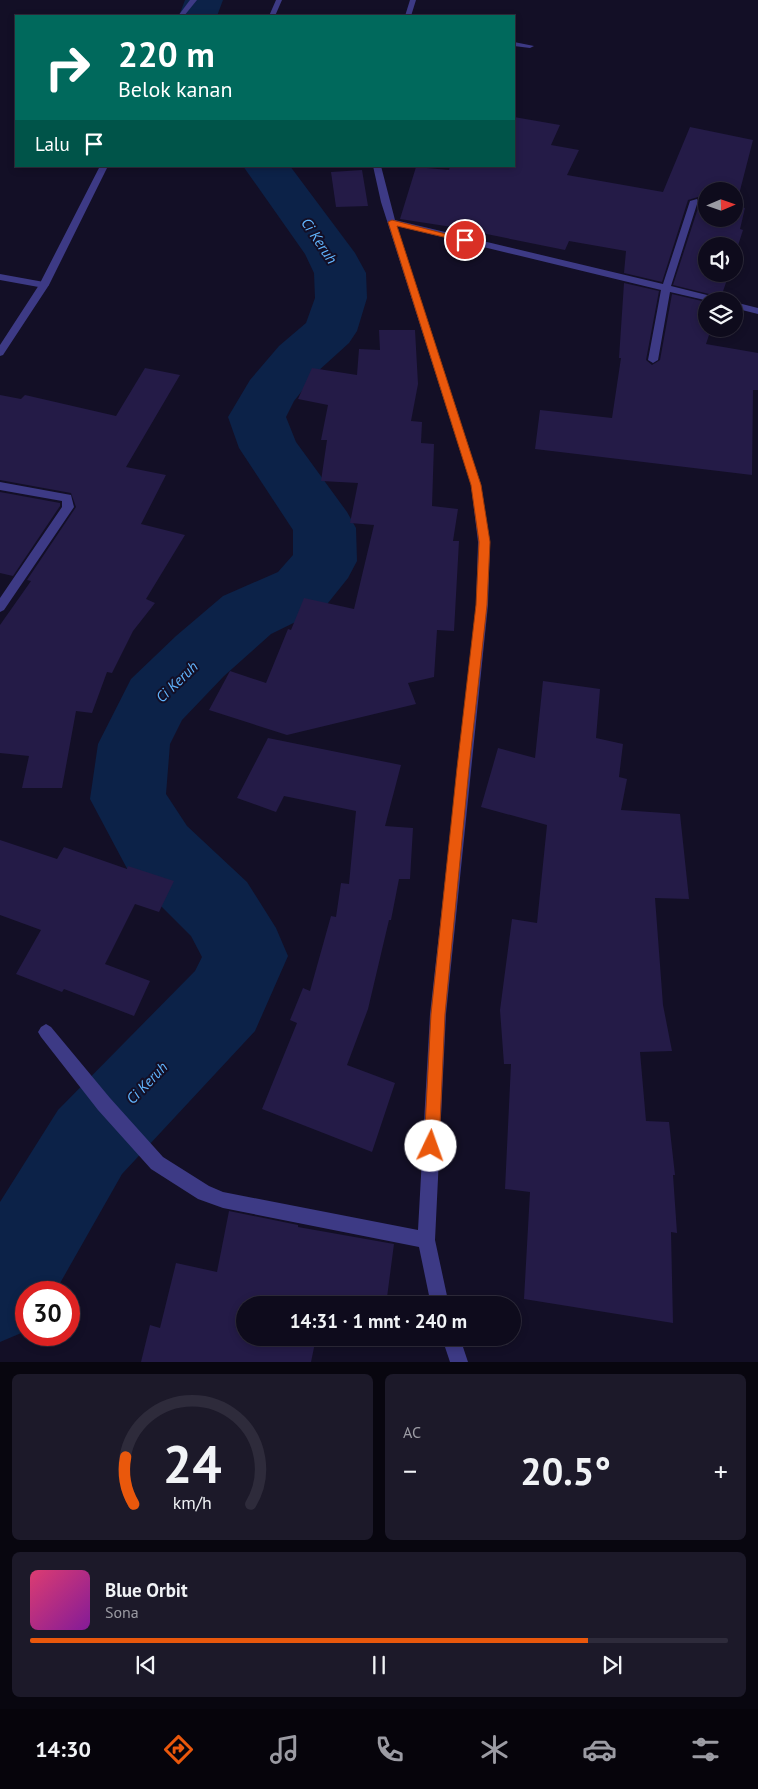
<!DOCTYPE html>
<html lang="id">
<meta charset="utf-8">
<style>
body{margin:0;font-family:"PT Sans",sans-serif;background:#1c1929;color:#f1f3f6;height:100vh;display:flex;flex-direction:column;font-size:19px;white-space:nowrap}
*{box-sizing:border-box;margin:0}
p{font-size:16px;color:#9b9ba3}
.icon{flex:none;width:28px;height:28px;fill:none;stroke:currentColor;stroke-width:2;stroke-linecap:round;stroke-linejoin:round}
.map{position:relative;height:1362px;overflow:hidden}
.details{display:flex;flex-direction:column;gap:12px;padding:12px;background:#08060f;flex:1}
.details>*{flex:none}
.banner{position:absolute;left:15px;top:15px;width:500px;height:152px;border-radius:0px;box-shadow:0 2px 8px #0003,0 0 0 1px #2e2b3b;background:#00695c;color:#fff;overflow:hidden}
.needle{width:32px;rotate:88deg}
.fabs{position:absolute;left:698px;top:182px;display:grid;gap:10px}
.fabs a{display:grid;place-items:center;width:45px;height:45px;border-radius:50%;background:#0e0b1c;box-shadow:0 2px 8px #0003,0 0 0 1px #2e2b3b;font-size:25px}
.speed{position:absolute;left:15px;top:1281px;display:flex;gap:10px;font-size:25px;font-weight:700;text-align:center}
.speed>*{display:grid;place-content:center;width:65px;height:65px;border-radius:50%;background:#0e0b1c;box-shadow:0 2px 8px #0003,0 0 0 1px #2e2b3b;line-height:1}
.speed .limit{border:8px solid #d22;background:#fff;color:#111}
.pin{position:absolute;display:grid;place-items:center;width:42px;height:42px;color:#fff;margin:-21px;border:2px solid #fff;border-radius:50%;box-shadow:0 1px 5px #0007}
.me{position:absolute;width:55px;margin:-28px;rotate:3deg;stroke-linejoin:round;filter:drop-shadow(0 0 4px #0008)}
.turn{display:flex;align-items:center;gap:18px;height:105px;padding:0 20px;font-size:22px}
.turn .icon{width:65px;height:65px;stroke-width:2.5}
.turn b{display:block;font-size:35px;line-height:42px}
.then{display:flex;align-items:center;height:48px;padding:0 20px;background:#0003;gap:10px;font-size:19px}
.big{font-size:38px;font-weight:800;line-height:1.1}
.details .tile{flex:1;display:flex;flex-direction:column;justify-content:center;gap:8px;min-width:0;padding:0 18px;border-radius:8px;background:#1c1929}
.details .dial{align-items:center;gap:0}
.dial svg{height:130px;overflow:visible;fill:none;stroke:#2e2b3b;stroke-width:7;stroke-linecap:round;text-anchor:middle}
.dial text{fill:#f1f3f6;stroke:none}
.song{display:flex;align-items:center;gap:15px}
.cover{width:60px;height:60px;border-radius:8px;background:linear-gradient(135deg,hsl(340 70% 55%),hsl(290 70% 35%))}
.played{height:5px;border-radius:2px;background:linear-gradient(90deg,#ea580c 80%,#2e2b3b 80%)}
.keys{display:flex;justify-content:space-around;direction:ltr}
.heat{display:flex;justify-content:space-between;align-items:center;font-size:28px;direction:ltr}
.details .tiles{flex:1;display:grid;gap:12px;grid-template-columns:1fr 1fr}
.tile:last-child{grid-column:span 2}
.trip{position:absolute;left:236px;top:1296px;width:285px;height:50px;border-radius:25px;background:#0e0b1c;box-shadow:0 2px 8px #0003,0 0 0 1px #2e2b3b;font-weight:800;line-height:50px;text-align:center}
.dock{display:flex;height:80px;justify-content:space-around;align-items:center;background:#06040b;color:#9b9ba3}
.dock .icon{width:35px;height:35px}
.dock .active{color:#ea580c}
.dock b{font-size:22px;color:#f1f3f6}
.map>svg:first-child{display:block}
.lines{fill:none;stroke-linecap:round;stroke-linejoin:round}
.river{fill:#0c2248;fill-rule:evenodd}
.building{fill:#241b47;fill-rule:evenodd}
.lane{fill:#3d3a85;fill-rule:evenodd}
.street{fill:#3d3a85;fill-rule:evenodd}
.route{fill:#ea580c;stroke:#983908}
.labels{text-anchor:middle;stroke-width:4;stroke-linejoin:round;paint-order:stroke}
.water-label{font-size:15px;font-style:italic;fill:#62b6ff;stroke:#130f26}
</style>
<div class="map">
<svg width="758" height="1362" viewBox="0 0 758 1362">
<rect width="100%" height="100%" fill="#130f26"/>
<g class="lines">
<!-- river -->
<path class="river" d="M185 0H223L217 16H179Z
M243 166H290L355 253 366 273 367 298 357 331 349 343 317 372 294 401 286 417 296 442 347 512 356 528 357 561 348 578 324 608 271 634 224 676 182 720 170 744 166 794 187 826 247 882 276 928 288 956 255 1031 122 1174 55 1292H26V1331L0 1342V1202L58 1110 195 971 202 957 191 936 131 876 90 799 98 744 131 679 176 636 223 596 278 572 293 555V530L239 448 228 417 250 380 279 346 306 323 315 298 314 273 305 254Z"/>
</g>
<!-- building -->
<path class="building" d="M514 117 560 125 551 145 579 150 567 175 663 192 690 127 753 140 736 206 745 208 740 229 743 230 734 258V246H706V274H729L721 297 673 285 700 202 698 197 688 200 662 282 624 273 626 251 569 241 565 250 452 227 400 219 416 167 449 170 450 166H514ZM706 191H734V219H706Z
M362 170 368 206 336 207 331 172Z
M624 283 659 291 646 360 652 365 660 360 672 294 706 302V329H711L706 344 758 353V390H753L752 475 535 449 540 410 612 418 621 358H619Z
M379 330H415L418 384 411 421 422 422 421 443 434 444 432 506 458 509 453 541H459L454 631 437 630 434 677 408 683 416 704 287 735 209 710 230 671 266 683 288 629 291 630 304 598 354 609 374 525 350 523 358 483 321 481 327 440H321L328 405 298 399 312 368 357 375 359 349 380 350Z
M145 368 180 375 126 467 166 475 141 524 185 535 146 599 155 603 133 631 112 673 107 672 92 713 76 711 62 788H22L29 756 0 753V625L31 581 27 580 76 507 71 493 0 480V395L21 399 25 395 116 416Z
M0 492 60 503V506L13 576 0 573Z
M543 681 600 689 596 738 623 744 619 777 627 779 621 810 680 814 689 899 655 898 663 1005 672 1051 640 1052 646 1121 669 1122 675 1175H673L677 1233 671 1232 673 1323 524 1299 530 1192 505 1189 511 1064H504L500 1010 512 919 537 923 547 825 481 807 498 748 535 758Z
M268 738 401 765 385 826 413 828 410 879H399L391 920H389L368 1009 347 1065 395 1083 372 1152 262 1109 297 1023 290 1020 303 988 310 991 331 916 336 917 341 883 349 884 356 811 284 796 276 812 237 798Z
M0 840 57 859 64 847 127 869 128 866 174 881 159 912 135 904 105 964 150 981 134 1016 64 989 62 992 16 974 41 930 0 915Z
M229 1211 298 1225V1227L394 1244 386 1305H245V1338H316L311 1362H141L150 1325 160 1328 176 1263 217 1272Z"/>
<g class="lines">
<!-- lane -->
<path class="lane" d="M514 42 534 46 530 48 514 46Z
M0 274 44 282 49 285 44 288 0 280Z"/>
<!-- street -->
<path class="street" d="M190 0H197L184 16H178Z
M276 0H282L275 16H269Z
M410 0H416L411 16H405Z
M100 166H108L49 285 3 355 0 356V345L39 285Z
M373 166H381L395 220 663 284 690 201 697 199 698 201 671 286 723 299 725 301H709L670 292 658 360 653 363 648 360 661 290 397 226 481 485 490 542 488 605 446 1014 435 1240 449 1305H431L419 1247 223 1208 198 1199 151 1169 98 1110 41 1037 38 1032 41 1027 46 1024 51 1027 110 1098 163 1157 209 1186 223 1192 418 1230 430 1014 476 605 478 542 471 485 381 202Z
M734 302 758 308V314L734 308Z
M0 482 71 495 74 507 4 610 0 612V598L62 507V501L0 490Z
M442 1338H460L468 1362H450Z"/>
</g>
<!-- route -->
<path class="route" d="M392 220 469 240 465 242 397 226 481 485 490 542 487 605 469 768 445 1014 439 1146 437 1151 431 1153 426 1151 424 1146 431 1014 457 768 476 605 479 542 471 485 388 222Z"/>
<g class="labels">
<!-- water labels -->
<g class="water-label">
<text transform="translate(319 241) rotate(56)" y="5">Ci Keruh</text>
<text transform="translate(177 682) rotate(-44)" y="5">Ci Keruh</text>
<text transform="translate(147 1083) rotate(-46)" y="5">Ci Keruh</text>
</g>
</g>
</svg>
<div class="fabs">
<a><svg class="needle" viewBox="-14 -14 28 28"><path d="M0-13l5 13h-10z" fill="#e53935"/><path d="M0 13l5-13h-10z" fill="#9b9ba3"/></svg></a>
<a><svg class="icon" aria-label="sound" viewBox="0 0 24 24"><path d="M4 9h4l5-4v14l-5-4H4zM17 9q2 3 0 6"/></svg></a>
<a><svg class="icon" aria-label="layers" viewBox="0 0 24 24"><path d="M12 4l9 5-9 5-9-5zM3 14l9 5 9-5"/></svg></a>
</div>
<div class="speed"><div class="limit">30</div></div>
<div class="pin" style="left:465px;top:240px;background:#d93025"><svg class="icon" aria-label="arrive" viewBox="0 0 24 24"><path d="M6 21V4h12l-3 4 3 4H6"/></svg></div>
<svg class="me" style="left:431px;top:1146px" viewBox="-20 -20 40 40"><circle r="19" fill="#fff"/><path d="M0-13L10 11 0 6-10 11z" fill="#ea580c"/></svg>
<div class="trip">14:31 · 1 mnt · 240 m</div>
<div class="banner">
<div class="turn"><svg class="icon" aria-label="right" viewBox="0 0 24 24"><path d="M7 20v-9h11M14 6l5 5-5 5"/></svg><div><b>220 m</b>Belok kanan</div></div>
<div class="then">Lalu<svg class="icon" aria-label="arrive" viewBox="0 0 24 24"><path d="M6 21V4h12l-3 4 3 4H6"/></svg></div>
</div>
</div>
<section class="details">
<div class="tiles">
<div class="tile dial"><svg viewBox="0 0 100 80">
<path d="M14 69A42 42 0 1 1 86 69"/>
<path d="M14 69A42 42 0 0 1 9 40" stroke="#ea580c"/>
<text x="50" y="56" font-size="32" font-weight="700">24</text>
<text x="50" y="72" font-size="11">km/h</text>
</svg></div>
<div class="tile"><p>AC</p>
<div class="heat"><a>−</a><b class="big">20.5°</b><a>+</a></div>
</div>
<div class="tile">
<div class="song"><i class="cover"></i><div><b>Blue Orbit</b><p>Sona</p></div></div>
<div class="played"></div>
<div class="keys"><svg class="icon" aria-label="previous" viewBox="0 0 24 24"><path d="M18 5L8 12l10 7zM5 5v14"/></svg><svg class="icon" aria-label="pause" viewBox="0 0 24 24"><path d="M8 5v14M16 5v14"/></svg><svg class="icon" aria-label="next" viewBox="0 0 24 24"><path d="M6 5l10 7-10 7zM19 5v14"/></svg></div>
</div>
</div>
</section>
<nav class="dock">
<b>14:30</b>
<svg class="icon active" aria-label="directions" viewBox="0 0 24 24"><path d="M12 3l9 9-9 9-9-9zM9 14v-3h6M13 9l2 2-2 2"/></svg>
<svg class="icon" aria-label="music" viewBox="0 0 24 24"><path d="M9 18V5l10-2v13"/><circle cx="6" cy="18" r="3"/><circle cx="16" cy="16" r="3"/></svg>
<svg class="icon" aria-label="phone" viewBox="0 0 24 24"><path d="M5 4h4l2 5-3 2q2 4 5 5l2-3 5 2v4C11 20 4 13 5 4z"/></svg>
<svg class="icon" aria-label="climate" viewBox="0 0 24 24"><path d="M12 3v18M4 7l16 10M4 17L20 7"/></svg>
<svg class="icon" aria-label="car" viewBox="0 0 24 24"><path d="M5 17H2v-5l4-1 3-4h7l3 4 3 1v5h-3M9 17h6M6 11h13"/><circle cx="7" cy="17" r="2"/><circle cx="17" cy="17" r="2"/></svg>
<svg class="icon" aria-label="filters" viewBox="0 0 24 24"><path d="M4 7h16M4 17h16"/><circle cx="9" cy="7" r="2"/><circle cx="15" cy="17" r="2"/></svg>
</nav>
